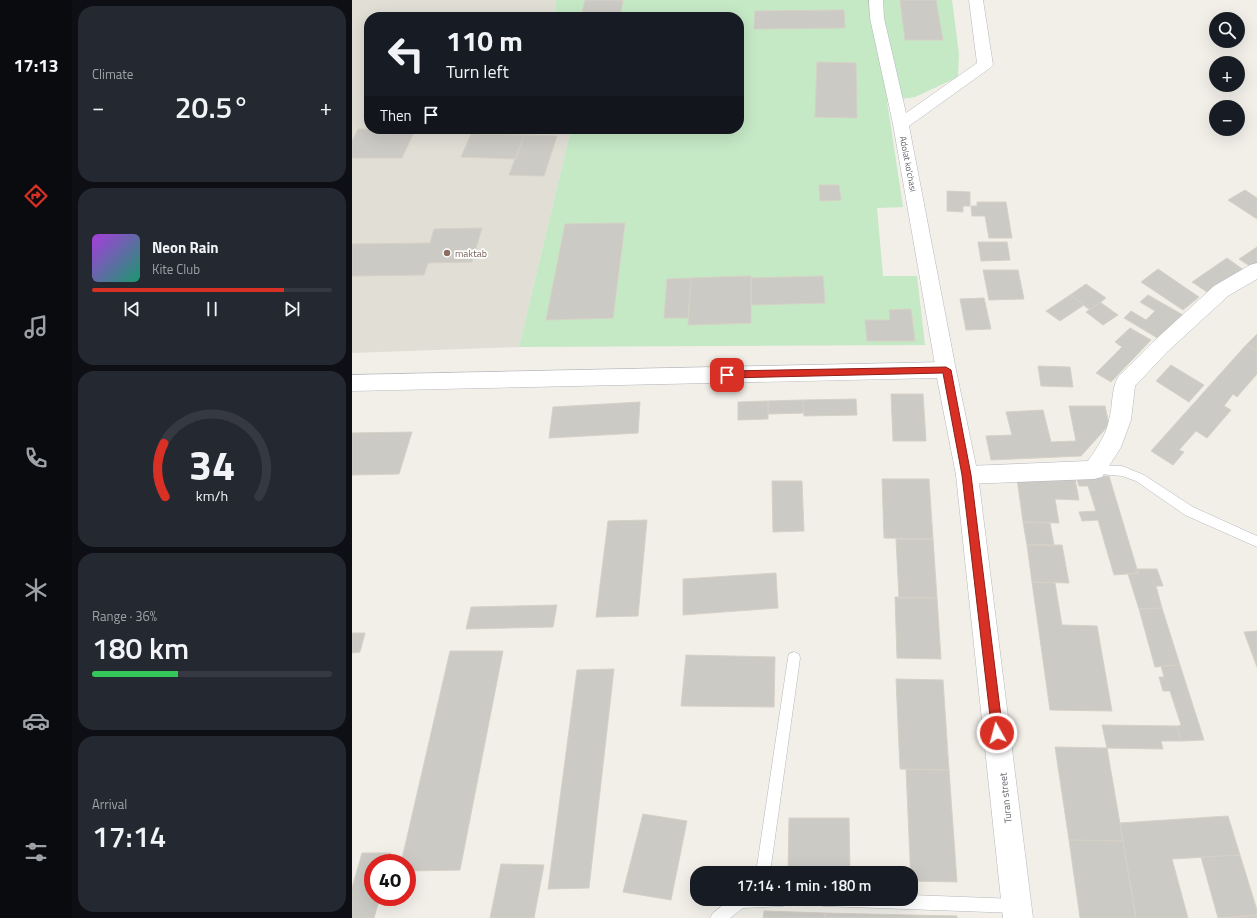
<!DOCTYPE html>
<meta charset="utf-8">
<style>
body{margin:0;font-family:"Titillium Web",sans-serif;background:#242831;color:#f1f3f6;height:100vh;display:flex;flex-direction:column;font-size:15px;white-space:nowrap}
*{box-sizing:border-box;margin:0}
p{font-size:13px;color:#9ea1a6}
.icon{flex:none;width:22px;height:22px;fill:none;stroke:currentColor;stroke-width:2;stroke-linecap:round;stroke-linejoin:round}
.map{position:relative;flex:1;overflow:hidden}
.sheet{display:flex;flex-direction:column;gap:6px;padding:6px;background:#0d0f14;width:280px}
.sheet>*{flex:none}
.banner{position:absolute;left:12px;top:12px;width:380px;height:122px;border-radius:16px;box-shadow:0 4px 16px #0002;background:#171b24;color:#f1f3f6;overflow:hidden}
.tools{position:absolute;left:857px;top:12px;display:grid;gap:8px}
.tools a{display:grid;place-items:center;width:36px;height:36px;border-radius:50%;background:#171b24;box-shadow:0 4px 16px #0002;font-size:20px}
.speed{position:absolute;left:12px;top:854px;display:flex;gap:8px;font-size:20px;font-weight:700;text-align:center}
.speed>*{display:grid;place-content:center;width:52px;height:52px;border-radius:50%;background:#171b24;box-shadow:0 4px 16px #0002;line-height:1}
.speed .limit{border:6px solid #d22;background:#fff;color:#111}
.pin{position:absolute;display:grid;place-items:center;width:34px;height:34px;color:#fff;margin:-17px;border-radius:8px;box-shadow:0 2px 6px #0006}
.me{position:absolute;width:44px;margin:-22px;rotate:353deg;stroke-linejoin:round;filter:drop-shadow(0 0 3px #0008)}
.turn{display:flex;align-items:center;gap:14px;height:84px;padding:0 16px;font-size:18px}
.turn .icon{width:52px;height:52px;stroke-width:2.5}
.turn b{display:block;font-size:28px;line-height:34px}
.then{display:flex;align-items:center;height:38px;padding:0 16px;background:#0003;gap:8px;font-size:15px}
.big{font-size:30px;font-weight:600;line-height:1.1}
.sheet .widget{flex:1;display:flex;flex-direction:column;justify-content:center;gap:6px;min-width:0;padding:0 14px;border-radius:16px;background:#242831}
.sheet .dial{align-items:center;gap:0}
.dial svg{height:104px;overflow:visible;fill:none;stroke:#363941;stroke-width:7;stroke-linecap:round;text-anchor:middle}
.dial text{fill:#f1f3f6;stroke:none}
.song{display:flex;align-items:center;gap:12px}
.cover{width:48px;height:48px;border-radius:6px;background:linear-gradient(135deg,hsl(280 70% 55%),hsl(160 70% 35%))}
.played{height:4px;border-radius:2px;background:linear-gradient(90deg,#d93025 80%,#363941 80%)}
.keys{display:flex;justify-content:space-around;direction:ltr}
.heat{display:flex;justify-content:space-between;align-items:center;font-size:22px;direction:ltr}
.charge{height:6px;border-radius:3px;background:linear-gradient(90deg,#34c759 36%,#363941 0)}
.trip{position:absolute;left:338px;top:866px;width:228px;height:40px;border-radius:16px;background:#171b24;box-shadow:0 4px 16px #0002;font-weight:600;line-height:40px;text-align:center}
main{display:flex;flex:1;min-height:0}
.menu{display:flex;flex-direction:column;width:72px;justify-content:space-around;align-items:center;background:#090b0e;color:#9ea1a6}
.menu .icon{width:28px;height:28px}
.menu .current{color:#d93025}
.menu b{font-size:18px;color:#f1f3f6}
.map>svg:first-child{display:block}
.education{fill:#e1ded6}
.green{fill:#c5e8c5}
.building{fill:#cccac5;stroke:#d6d1c6}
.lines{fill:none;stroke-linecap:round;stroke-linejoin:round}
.service-casing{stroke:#b5b8bc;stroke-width:1}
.minor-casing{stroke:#b5b8bc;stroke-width:1}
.tertiary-casing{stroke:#b5b8bc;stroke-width:1}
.service{fill:#fff;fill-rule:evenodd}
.minor{fill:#fff;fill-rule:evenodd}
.tertiary{fill:#fff;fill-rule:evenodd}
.route{fill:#d93025;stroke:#8d1f18}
.education-dot{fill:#8d6e63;stroke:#fff;stroke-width:1.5}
.labels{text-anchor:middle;stroke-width:3.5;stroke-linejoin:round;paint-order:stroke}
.far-street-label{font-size:9px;fill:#5f6368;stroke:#fff}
.education-label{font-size:10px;fill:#785e54;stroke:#fff;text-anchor:start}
.street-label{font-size:10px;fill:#5f6368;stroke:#fff}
</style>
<main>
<nav class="menu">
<b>17:13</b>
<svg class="icon current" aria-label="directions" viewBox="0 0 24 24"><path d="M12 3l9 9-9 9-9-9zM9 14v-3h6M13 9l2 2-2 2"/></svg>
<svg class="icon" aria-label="music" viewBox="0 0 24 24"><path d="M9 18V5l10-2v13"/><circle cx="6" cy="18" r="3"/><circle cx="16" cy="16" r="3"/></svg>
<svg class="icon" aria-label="phone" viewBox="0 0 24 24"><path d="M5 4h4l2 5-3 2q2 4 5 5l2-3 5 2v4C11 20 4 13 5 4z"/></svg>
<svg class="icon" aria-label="climate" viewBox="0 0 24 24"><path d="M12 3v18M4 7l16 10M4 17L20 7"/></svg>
<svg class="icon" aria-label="car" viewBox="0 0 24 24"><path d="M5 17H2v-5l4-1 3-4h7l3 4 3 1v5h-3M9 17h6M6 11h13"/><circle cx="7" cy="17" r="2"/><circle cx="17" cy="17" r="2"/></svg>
<svg class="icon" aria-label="filters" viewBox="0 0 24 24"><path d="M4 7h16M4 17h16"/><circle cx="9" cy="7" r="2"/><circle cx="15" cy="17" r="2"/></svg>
</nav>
<section class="sheet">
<div class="widget"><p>Climate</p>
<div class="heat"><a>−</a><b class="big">20.5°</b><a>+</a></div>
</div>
<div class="widget">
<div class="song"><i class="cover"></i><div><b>Neon Rain</b><p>Kite Club</p></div></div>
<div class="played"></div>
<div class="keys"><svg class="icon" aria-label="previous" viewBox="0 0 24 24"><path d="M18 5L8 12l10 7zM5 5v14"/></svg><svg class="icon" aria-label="pause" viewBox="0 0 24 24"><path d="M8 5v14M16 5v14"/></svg><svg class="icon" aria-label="next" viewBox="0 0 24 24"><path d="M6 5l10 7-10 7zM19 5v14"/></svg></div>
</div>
<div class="widget dial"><svg viewBox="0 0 100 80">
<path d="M14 69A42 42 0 1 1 86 69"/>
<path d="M14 69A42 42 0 0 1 13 28" stroke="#d93025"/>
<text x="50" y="56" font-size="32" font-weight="700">34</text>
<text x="50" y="72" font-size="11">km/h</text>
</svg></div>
<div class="widget"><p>Range · 36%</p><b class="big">180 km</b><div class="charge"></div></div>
<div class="widget"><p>Arrival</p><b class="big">17:14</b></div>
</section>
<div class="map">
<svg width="905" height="918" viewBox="0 0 905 918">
<rect width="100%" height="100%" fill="#f1efe8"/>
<!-- education -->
<path class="education" d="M0 0H204L203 17H17V129H219L167 347 0 353Z"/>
<!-- green -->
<path class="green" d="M204 0H600L607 54 606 77 563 97 535 101 551 207 525 208 531 276H565L573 345 167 347 219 129H387V17H203Z"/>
<!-- building -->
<path class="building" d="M233 0H271L268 17H229Z
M548 0H584L591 40H553Z
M492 10 493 28 402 29 403 11Z
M465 62 504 63 505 118 463 117Z
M6 129 63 130 50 158H0V141Z
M119 134 172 135 164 159 109 157Z
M172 135 205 136 192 176 157 175Z
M467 185H487L489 200 468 201Z
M893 190 905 198V219L876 200Z
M595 191 618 192V206H611V212L595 211Z
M625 202H654L660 238H637L633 216H620L619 206H625Z
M273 223 261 318 194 320 213 224Z
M130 228 120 262 76 263 72 275 0 276V244L78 243 82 229Z
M626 242H655L658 260 629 261Z
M905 247V264L899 267 887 259Z
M875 258 893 271 858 294 840 282Z
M806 269 847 297 831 310 789 282Z
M631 270H666L672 299 637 300Z
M399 276V323L336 325 339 278Z
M471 276 473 303 399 305V278Z
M339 278 336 318H312L315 279Z
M734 284 754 298 738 310 718 295Z
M718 295 732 305 708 321 694 311Z
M796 295 831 315 807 339 772 318 779 311 794 320 803 311 788 302Z
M632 298 639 329 614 330 608 299Z
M748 302 766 315 751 325 734 312Z
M559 309 563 341H515L513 320H538L537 310Z
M778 328 799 340 759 382 744 373 770 347 763 342Z
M905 334V351L894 345Z
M894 345 905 351V374L885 397 881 394 872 406 879 410 855 438 844 431 827 450 832 452 821 465 799 451Z
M819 365 852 385 837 402 804 381Z
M686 366 718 367 721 387 689 386Z
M539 394H571L574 441H541Z
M504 399 505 415 452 416 451 400Z
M451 400 452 413 416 414V401Z
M416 401V419L386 420V402Z
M288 402 286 433 197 438 201 407Z
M717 406H753L757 425 729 456 639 460 634 436 660 435 654 412 691 410 699 442 724 441Z
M60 432 47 474 0 475V433Z
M757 476 785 569 787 573 762 575 746 520 730 521 727 512 744 511 736 486H727L724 477Z
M530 479H577L581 539 532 538Z
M665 479H723L727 500 703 499 707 523 671 522Z
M420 481H450L452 531 421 532Z
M295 520 286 616 244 617 256 521Z
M671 522 698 523 702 545H675Z
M544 539H581L585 598H547Z
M675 545H710L717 583 680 582Z
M785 569H805L811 586H804L810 608 787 609 776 574 787 573Z
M424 573 426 608 331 615V579Z
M680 582 703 583 710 625 745 626 760 711 698 710Z
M543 597 585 598 589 659 545 658Z
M205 605 201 627 114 629 119 607Z
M810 608 828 665 803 667 787 609Z
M905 631V667L892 632Z
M0 633H13L8 652 0 653Z
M98 651H151L108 870 55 871V863H49Z
M334 655 423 657 422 707 329 706Z
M828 665 852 740 829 741 825 726 829 725 818 691H811L807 677H812L809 666Z
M262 669 237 888 196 889 225 670Z
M544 679 591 680 597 770 548 769Z
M750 725 825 726 829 741H809L811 749 755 748Z
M703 747 755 748 771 841 717 840Z
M554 769 597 770 605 882 559 881Z
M291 814 335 821 319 900 271 892Z
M876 816 888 855 820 859 836 918H784L768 823Z
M437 818H497L498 873H436Z
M717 840 771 841 784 918H728Z
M10 853H39L36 863H21V897H28L22 918H0V888Z
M888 855 905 910V915L866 918 849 857Z
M149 864 192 865 182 918H138Z
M412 911 473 913V918H411Z
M473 913 605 916V918H473Z
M905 915V918H869Z"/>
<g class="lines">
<!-- service casing -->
<g class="service-casing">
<path id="service" d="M742 465 770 466 792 475 841 507 905 536V547L833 515 784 481 770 476 738 473 736 470 738 467Z
M442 652 447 654 448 658 418 873H404L436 658 437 654Z
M559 895 664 899 669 901 671 906 669 911 664 913 471 906 466 904 464 899H559Z
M379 899H438L436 904 431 906 391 908 378 918H358L361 913Z"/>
</g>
<!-- minor casing -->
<g class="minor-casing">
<path id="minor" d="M517 0H531L532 18 554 113 625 63 617 0H631L641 65 638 68 557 126 604 370 601 376 594 378 587 376 584 370 541 124 518 18Z
M905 263V279L876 296 815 352 783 386 779 420 769 447 750 477 742 479 615 484 607 482 604 475 607 468 615 466 736 461C745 448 754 435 757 420 761 406 759 390 766 377L801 342 862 286 898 265Z"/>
</g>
<!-- tertiary casing -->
<g class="tertiary-casing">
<path id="tertiary" d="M594 362 601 364 604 370 626 475 681 918H651L604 475 585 378 0 391V375Z"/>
</g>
<!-- service -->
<use href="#service" class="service"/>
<!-- minor -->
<use href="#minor" class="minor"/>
<!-- tertiary -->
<use href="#tertiary" class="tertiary"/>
</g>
<!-- route -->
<path class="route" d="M594 367 599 370 619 475 651 733 649 737 645 738 641 737 640 733 610 475 591 373 375 378 371 375 375 371Z"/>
<!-- markers -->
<circle class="education-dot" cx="95" cy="253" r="4"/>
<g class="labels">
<!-- far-street labels -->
<g class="far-street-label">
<text transform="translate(556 164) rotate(79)" y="3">Adolat ko'chasi</text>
</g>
<!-- education labels -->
<g class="education-label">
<text x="103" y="257">maktab</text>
</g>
<!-- street labels -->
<g class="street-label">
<text transform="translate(653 798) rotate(-96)" y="4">Turan street</text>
</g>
</g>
</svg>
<div class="tools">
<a><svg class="icon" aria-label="search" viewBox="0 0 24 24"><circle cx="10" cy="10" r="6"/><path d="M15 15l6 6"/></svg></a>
<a>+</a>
<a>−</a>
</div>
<div class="speed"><div class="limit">40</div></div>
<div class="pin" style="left:375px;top:375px;background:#d93025"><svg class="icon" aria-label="arrive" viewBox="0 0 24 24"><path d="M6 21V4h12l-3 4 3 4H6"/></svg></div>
<svg class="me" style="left:645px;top:733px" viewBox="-20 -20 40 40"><circle r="17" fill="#d93025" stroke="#fff" stroke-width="3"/><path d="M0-11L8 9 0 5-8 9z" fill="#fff"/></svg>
<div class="trip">17:14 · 1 min · 180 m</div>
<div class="banner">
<div class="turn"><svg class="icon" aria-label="left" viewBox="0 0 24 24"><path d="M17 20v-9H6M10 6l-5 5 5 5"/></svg><div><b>110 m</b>Turn left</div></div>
<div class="then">Then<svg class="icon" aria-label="arrive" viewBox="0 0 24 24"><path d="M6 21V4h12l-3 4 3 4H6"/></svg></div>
</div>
</div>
</main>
